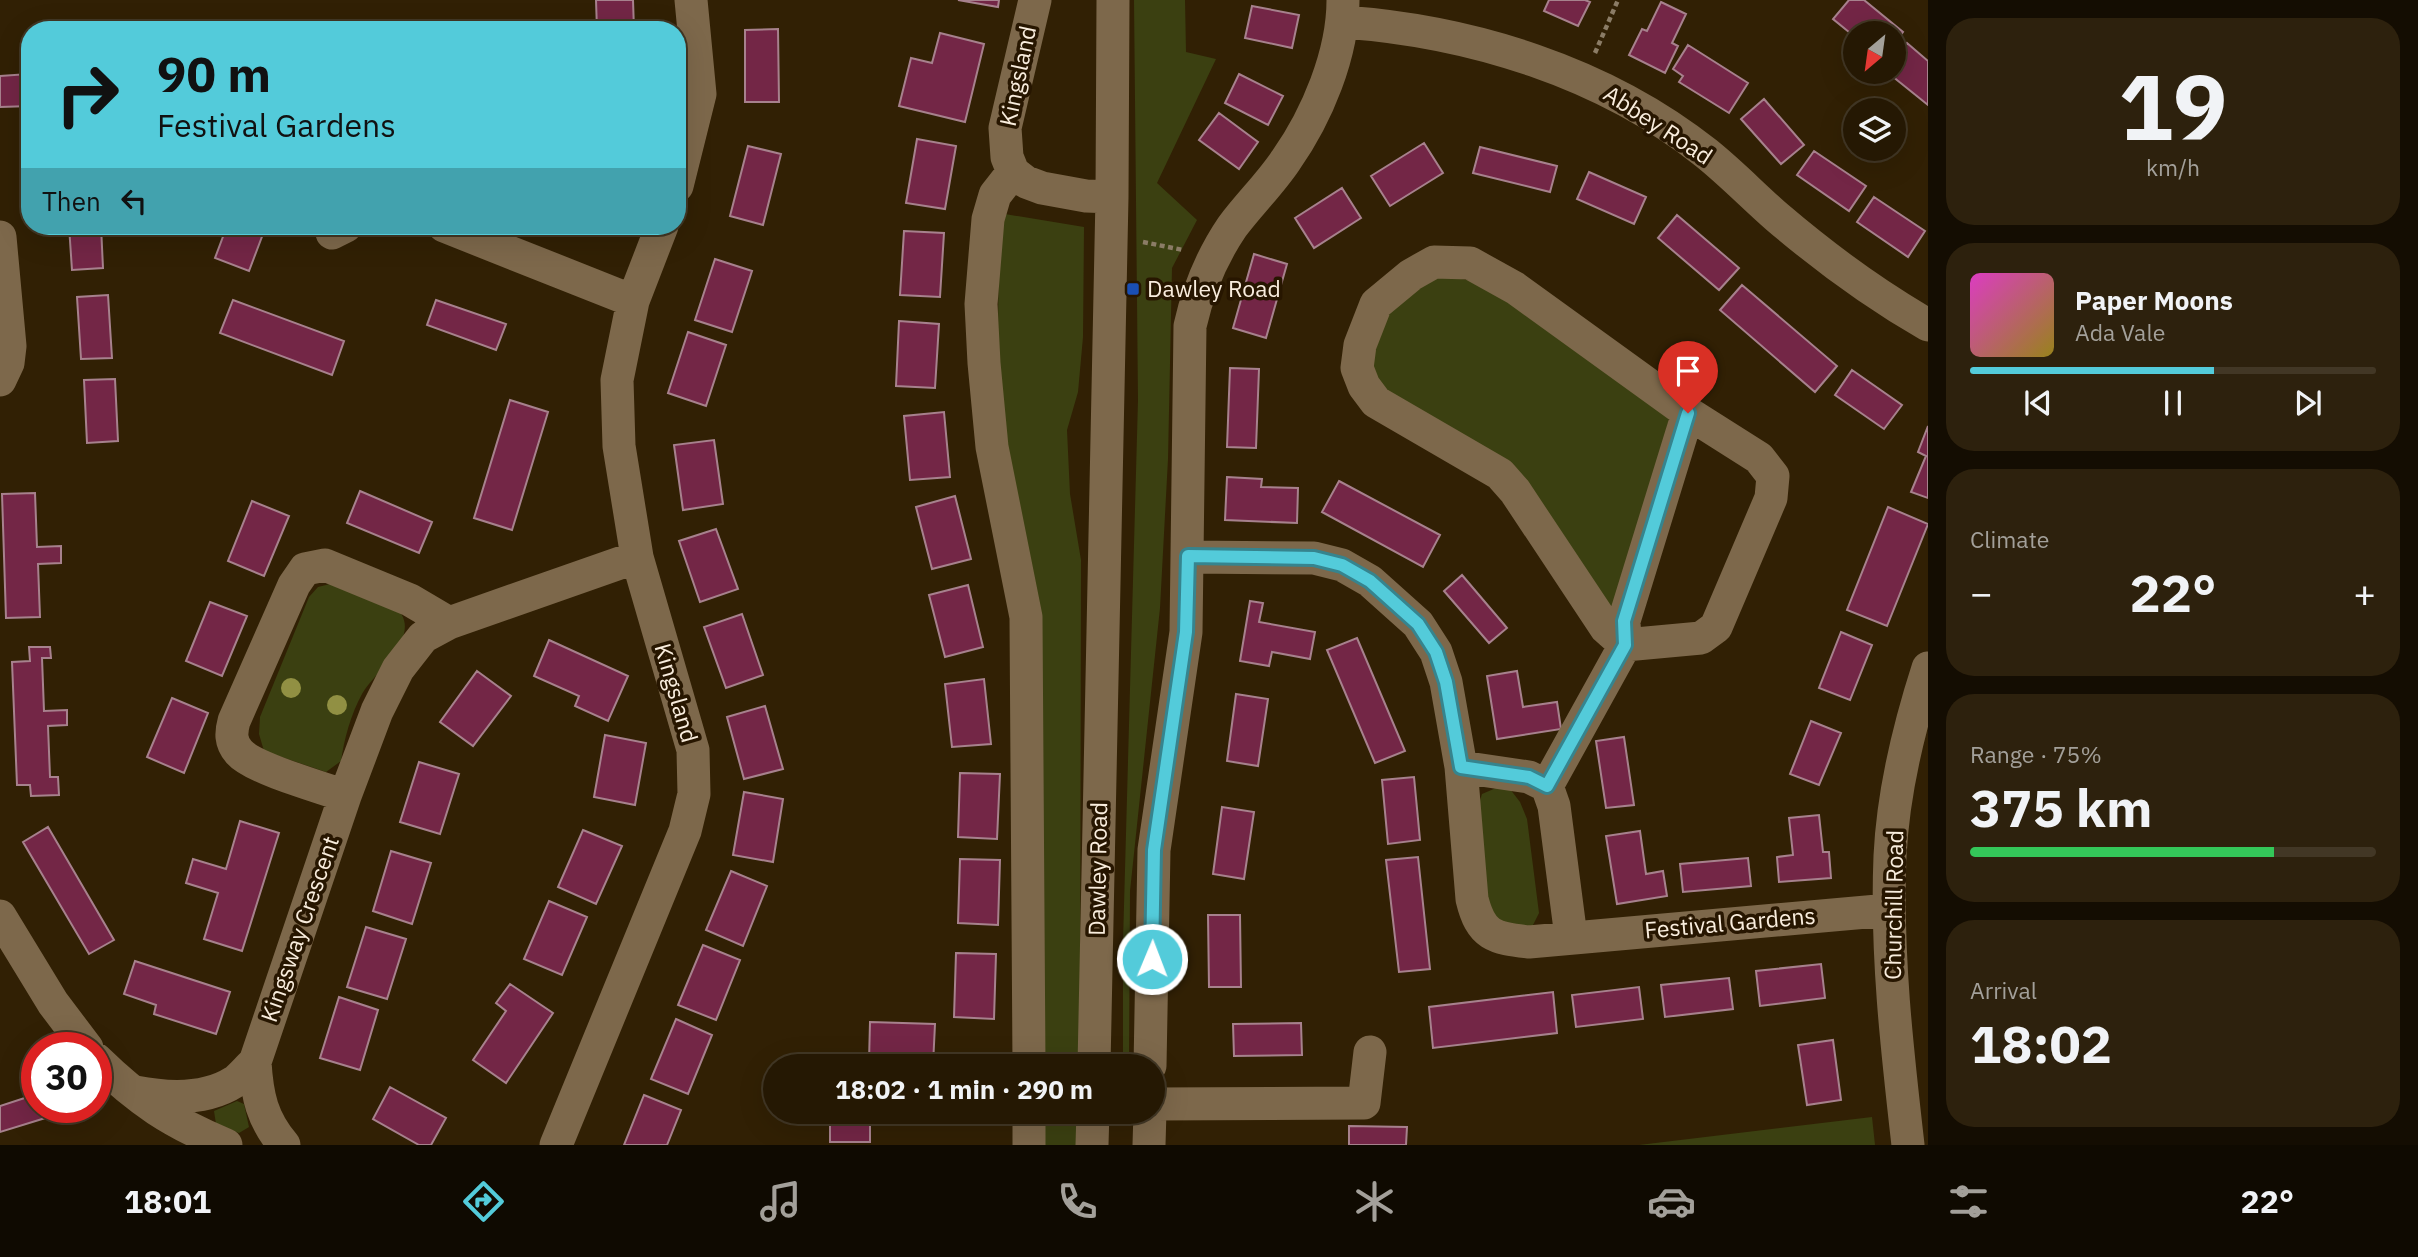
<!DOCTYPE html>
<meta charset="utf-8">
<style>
body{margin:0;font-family:"IBM Plex Sans",sans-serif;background:#2d210d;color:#f1f3f6;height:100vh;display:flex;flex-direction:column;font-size:26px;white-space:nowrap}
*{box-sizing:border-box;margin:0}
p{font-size:23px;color:#a3a09a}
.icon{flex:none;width:38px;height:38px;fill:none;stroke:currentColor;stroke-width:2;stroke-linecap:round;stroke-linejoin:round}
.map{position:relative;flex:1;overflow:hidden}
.sheet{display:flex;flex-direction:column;gap:18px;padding:18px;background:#140d02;width:490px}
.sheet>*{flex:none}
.top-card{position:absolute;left:21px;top:21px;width:665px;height:214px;border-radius:28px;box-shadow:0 7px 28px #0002,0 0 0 2px #423725;background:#53cbda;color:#111;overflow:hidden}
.needle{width:46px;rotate:209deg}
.fabs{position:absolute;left:1843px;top:21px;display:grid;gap:14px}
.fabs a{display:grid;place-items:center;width:63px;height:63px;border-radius:50%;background:#251803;box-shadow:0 7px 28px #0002,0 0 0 2px #423725;font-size:35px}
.speed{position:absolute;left:21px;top:1032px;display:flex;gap:14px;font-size:35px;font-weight:700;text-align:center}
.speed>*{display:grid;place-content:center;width:91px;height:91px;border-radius:50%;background:#251803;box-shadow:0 7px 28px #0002,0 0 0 2px #423725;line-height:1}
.speed .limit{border:10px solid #d22;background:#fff;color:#111}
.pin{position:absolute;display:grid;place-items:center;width:60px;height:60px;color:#fff;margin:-72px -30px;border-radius:50% 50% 50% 0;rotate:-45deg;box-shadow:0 0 7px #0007}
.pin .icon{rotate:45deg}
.me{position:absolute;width:77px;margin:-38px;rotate:1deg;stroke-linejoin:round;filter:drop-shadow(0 0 5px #0008)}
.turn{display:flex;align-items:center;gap:24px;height:147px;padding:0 21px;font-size:32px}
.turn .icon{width:91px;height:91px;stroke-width:2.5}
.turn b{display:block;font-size:49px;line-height:60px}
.then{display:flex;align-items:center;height:66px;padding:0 21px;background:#0003;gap:14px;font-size:26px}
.big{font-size:52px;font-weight:700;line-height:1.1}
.sheet .card{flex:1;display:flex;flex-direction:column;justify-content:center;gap:10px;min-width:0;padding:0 24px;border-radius:28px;background:#2d210d}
.sheet .dial{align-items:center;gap:0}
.dial b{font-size:91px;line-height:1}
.song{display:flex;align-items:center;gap:21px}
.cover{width:84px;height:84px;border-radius:10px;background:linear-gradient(135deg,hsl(310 70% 55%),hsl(50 70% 35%))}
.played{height:7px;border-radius:4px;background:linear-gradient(90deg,#53cbda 60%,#423725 60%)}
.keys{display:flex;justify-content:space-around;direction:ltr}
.heat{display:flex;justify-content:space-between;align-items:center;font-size:38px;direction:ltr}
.charge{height:10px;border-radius:5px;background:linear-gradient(90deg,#34c759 75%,#423725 0)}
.trip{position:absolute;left:763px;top:1054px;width:402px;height:70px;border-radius:35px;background:#251803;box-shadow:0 7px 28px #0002,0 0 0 2px #423725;font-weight:700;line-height:70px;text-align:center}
.dock{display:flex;height:112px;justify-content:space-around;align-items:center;background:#0f0a01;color:#a3a09a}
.dock .icon{width:49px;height:49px}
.dock .selected{color:#53cbda}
.dock b{font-size:32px;color:#f1f3f6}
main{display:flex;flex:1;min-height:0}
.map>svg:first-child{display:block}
.green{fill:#3b4011}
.building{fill:#732646;stroke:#a7818d;stroke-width:2}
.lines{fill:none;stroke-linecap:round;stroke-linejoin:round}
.path{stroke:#8b7c66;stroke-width:4.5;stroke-dasharray:5 3.5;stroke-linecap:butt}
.minor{stroke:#7d684b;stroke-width:33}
.tree{fill:#919043}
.route-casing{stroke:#36848e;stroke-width:18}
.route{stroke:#53cbda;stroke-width:12}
.transit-dot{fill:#1a4fb4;stroke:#271600;stroke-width:2.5}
.labels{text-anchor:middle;stroke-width:7;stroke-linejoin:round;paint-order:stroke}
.street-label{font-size:23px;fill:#f9eddd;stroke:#271600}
.poi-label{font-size:23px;fill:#f9eddd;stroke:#271600;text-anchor:start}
</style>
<main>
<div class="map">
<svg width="1928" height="1145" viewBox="0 0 1928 1145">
<rect width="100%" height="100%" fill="#312004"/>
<!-- green -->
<path class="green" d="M1134 0H1185L1186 52 1216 59 1157 183 1197 220 1172 268 1168 459 1160 608 1130 891 1129 1066H1123V942L1138 400Z
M999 213 1084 227 1083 337 1078 392 1067 430 1070 494 1081 560 1080 1066H1035L998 335Z
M1428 275 1494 283 1673 404 1615 622 1513 464 1378 392 1369 367 1395 297Z
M330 584C344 589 382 597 392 604 429 632 376 670 362 694 351 714 344 739 341 761L326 772 264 751 259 734 260 717 309 597 318 587Z
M1496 788 1510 789 1520 802 1527 819 1539 913 1531 929 1515 933 1486 910 1477 810 1482 794Z
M237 1101 244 1104 249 1127 239 1133 216 1124 214 1111Z
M1035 1111H1079V1145H1035Z
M1872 1117 1875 1145H1639Z"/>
<!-- building -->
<path class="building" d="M596 0H633L634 30H597Z
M958 0H999L998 7Z
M1549 0H1585L1590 2 1578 26 1544 11Z
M1849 0H1864L1903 32 1894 44V33H1855V37L1833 19Z
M1661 2 1686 14 1672 43 1678 46 1665 73 1629 55 1642 29 1647 31Z
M1252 6 1299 15 1292 48 1245 38Z
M778 29 779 102H745V30Z
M940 33 984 44 965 122 899 106 911 58 932 63Z
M1907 43 1928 61V105L1887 72H1894V59Z
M1688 45 1748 83 1729 113 1679 82 1683 76 1673 69Z
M28 74 30 106 0 107V76Z
M1239 74 1283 96 1268 125 1225 103Z
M1764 99 1804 145 1781 164 1741 119Z
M1219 113 1258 142 1239 169 1199 140Z
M917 139 956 146 945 209 906 203Z
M1424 143 1443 173 1390 206 1371 176Z
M748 146 781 154 763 225 730 216Z
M1480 147 1557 166 1550 192 1473 173Z
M1814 151 1866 186 1849 211 1797 175Z
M1589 172 1646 197 1634 224 1577 199Z
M1342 188 1361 218 1314 248 1295 218Z
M1874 197 1925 231 1908 257 1857 222Z
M1677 215 1739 268 1719 290 1658 238Z
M69 226H101L103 268 72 270Z
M227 226H266L249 271 215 258Z
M904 231 944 233 940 297 900 295Z
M1254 254 1287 264 1266 338 1233 328Z
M715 259 752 271 732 332 695 320Z
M1742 285 1837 366 1815 392 1720 310Z
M108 295 112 358 81 359 77 297Z
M233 300 344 341 332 375 220 333Z
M436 300 506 324 496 350 427 325Z
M899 321 939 324 935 388 896 386Z
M688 332 726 345 706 406 668 393Z
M1230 368 1259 369 1256 448 1227 447Z
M1852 370 1902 405 1884 429 1835 395Z
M115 379 118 441 87 443 84 380Z
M510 400 548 412 512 530 474 518Z
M944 412 950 477 910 480 904 416Z
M1928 426V498L1911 492 1926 456 1918 452Z
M714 440 723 504 683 510 674 445Z
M1227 477 1262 479 1261 487 1298 488 1297 523 1225 520Z
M1339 481 1440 535 1423 567 1322 512Z
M360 491 432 522 419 553 347 523Z
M35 493 37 547 61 546V563L38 564 40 617 6 618 2 494Z
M955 496 971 559 932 569 916 507Z
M252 501 289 516 264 576 228 561Z
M1888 507 1928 524 1887 626 1847 610Z
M716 529 738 589 700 602 679 541Z
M1462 575 1507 628 1489 643 1444 591Z
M968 585 983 647 945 657 929 595Z
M1250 601 1263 603 1259 622 1315 632 1310 659 1272 652 1269 666 1240 661Z
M210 602 247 616 222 676 186 661Z
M742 614 763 675 726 688 704 627Z
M1841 632 1872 645 1850 700 1819 688Z
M1357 638 1405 751 1375 763 1327 650Z
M549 640 628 676 608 721 575 706 579 696 534 676Z
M29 647H50L51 658H42L44 711 67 710V725L48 726 50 777H58L59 795 31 796 30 785H17L12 662 30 661Z
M477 671 511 696 473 746 440 722Z
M1517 671 1523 707 1557 702 1561 729 1497 739 1487 676Z
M984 679 991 744 952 747 945 684Z
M1236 694 1268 699 1258 766 1227 761Z
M172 698 208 713 184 773 147 757Z
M765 706 783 769 744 779 727 717Z
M1811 721 1841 733 1819 785 1790 774Z
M605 735 646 743 635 805 594 797Z
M1624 737 1634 805 1606 808 1596 741Z
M419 762 459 774 440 834 400 822Z
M960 773 1000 774 997 839 958 837Z
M1414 777 1420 840 1388 844 1382 780Z
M744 792 783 799 773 862 733 855Z
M1222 807 1254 812 1244 879 1213 874Z
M1819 815 1823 852H1829L1831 878 1779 882 1777 857 1793 855 1789 818Z
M240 821 279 833 242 951 204 939 218 893 186 883 193 859 226 869Z
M48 827 114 940 89 954 23 842Z
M583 830 622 846 596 904 558 887Z
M1640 831 1646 874 1663 871 1667 896 1617 904 1606 836Z
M391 851 431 863 412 924 373 911Z
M1418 857 1430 969 1399 972 1386 860Z
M1748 858 1751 886 1683 892 1680 864Z
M960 859 1000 860 998 925 958 923Z
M731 871 767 886 743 946 706 930Z
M549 901 587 917 562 975 524 959Z
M1208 915H1240L1241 987H1209Z
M366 927 406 939 387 999 347 987Z
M703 945 740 960 716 1020 678 1005Z
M956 953 996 954 994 1019 954 1017Z
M135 961 230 992 216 1034 154 1014 156 1005 124 994Z
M1821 964 1825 998 1760 1006 1756 971Z
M1729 978 1733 1009 1665 1017 1661 985Z
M510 984 553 1013 506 1083 473 1060 506 1011 496 1003Z
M1639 987 1643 1019 1576 1027 1572 995Z
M1553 992 1557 1033 1433 1048 1429 1007Z
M339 997 378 1010 360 1070 320 1058Z
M676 1019 712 1035 688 1094 651 1079Z
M870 1022 935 1024 933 1065 869 1062Z
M1301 1023 1302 1055 1234 1056 1233 1024Z
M1833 1040 1841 1100 1807 1105 1798 1045Z
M390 1087 446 1118 431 1145H419L373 1119Z
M37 1094V1108H52L55 1115 0 1132V1106Z
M644 1095 681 1110 667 1145H624Z
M830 1111H870V1142H830Z
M1349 1126 1407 1127 1406 1145H1349Z"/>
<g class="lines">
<!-- path -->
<path class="path" d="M1595 53 1618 0
M1143 242 1183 250"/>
<!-- minor -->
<path class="minor" d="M1035 0 1005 128 1007 157 1013 172 1026 182 1042 188 1086 196 1112 197
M1343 22C1471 31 1604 72 1706 153 1731 173 1753 196 1777 217 1825 258 1874 294 1928 325
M1013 172 995 195 988 219 981 304 984 363 992 447 1026 617 1029 1066
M677 186 700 94 691 0
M444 226 633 301
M332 233 346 226
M0 237 10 346 8 363 0 380
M1188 557 1314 558 1342 565 1370 581 1418 624 1436 652 1446 682 1461 767 1472 899C1481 936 1494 938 1529 942L1889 910
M1461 767 1529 777 1547 786 1554 806 1571 937
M1547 786 1625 645 1624 621 1688 413 1515 288 1470 263 1434 262 1411 275 1376 304 1360 345 1357 368 1364 386 1376 402 1500 474 1515 491 1606 628 1625 645 1701 638 1716 627 1771 498 1773 476 1759 458 1688 413
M345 796C321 787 254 769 239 752 230 742 231 732 234 721L294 585 305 569 325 565 410 600 449 623
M0 916 53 1003 87 1048
M96 1059C139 1101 171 1122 226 1145
M1094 1066 1112 197 1113 0
M1150 1066 1154 850 1186 632 1190 326C1198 290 1211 258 1232 227 1249 204 1270 184 1286 160 1317 116 1343 54 1343 0
M135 1092C166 1098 206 1100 234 1082 241 1077 248 1068 255 1062
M1153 1104 1364 1103 1370 1052
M1029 1111V1145
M284 1145C262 1119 257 1096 255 1062L345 796 377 711 398 669 423 637 449 623 637 557
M556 1145 685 831 694 794 693 750 637 557 619 446 617 380 633 301 662 226
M1092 1145 1093 1111
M1149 1145 1150 1111
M1908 1145C1897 1049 1886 953 1890 856 1893 793 1909 727 1928 668"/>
</g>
<!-- trees -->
<g class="tree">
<circle cx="291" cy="688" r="10"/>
<circle cx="337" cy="705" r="10"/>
</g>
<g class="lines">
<!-- route casing -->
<g class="route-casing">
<path id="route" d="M1152 959 1154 850 1186 632 1188 556 1314 558 1342 565 1370 581 1418 624 1436 652 1446 682 1461 767 1529 777 1547 786 1625 645 1624 621 1688 413"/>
</g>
<!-- route -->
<use href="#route" class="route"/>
</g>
<!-- markers -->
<rect class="transit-dot" x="1126" y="282" width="14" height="14" rx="3.5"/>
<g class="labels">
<!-- street labels -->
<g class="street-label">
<text transform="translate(1018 76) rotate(-78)" y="8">Kingsland</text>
<text transform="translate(1658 125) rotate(33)" y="8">Abbey Road</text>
<text transform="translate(676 693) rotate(74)" y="8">Kingsland</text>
<text transform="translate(1098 869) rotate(-89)" y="8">Dawley Road</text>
<text transform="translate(1894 905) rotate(-89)" y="8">Churchill Road</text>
<text transform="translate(1730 923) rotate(-5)" y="8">Festival Gardens</text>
<text transform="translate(300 929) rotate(-71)" y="8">Kingsway Crescent</text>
</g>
<!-- poi labels -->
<g class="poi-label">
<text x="1147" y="297">Dawley Road</text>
</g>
</g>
</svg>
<div class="fabs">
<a><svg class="needle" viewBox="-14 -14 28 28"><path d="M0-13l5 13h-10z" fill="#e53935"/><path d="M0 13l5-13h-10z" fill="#a3a09a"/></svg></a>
<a><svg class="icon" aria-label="layers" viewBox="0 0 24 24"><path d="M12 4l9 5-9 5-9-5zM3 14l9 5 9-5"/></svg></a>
</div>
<div class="speed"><div class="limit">30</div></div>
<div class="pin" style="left:1688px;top:413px;background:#d93025"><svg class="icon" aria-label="arrive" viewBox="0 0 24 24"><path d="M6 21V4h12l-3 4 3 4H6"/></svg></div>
<svg class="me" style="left:1152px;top:959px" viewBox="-20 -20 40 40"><circle r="17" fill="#53cbda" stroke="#fff" stroke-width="3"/><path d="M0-11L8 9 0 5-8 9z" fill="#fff"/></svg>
<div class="trip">18:02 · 1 min · 290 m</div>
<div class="top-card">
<div class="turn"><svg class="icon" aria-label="right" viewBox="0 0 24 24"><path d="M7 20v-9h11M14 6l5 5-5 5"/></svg><div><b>90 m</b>Festival Gardens</div></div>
<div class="then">Then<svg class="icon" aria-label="left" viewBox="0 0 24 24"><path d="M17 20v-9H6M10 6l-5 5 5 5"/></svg></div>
</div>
</div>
<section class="sheet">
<div class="card dial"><b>19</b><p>km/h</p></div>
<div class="card">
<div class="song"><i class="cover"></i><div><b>Paper Moons</b><p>Ada Vale</p></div></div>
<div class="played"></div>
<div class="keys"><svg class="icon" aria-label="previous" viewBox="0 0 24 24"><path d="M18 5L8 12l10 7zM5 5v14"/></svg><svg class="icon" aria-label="pause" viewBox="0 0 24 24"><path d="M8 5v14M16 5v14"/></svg><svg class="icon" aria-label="next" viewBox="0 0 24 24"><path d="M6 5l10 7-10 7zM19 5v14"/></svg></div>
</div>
<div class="card"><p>Climate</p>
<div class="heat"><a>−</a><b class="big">22°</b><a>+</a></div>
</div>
<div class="card"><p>Range · 75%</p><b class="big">375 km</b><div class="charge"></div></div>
<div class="card"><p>Arrival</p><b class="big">18:02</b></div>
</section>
</main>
<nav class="dock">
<b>18:01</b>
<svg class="icon selected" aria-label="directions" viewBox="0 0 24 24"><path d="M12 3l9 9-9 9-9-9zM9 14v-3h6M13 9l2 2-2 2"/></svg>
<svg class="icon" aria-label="music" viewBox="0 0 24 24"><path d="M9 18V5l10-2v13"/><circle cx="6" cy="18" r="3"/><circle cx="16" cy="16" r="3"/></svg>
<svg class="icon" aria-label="phone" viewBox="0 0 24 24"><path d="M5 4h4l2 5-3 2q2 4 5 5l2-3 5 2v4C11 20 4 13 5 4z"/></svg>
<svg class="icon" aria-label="climate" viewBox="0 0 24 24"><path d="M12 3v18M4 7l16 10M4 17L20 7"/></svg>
<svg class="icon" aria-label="car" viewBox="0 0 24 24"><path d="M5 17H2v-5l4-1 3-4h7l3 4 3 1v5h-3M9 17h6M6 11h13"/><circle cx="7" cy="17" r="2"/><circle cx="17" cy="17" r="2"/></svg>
<svg class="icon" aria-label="filters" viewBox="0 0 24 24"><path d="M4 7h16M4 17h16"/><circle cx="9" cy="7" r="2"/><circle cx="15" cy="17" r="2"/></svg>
<b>22°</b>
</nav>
